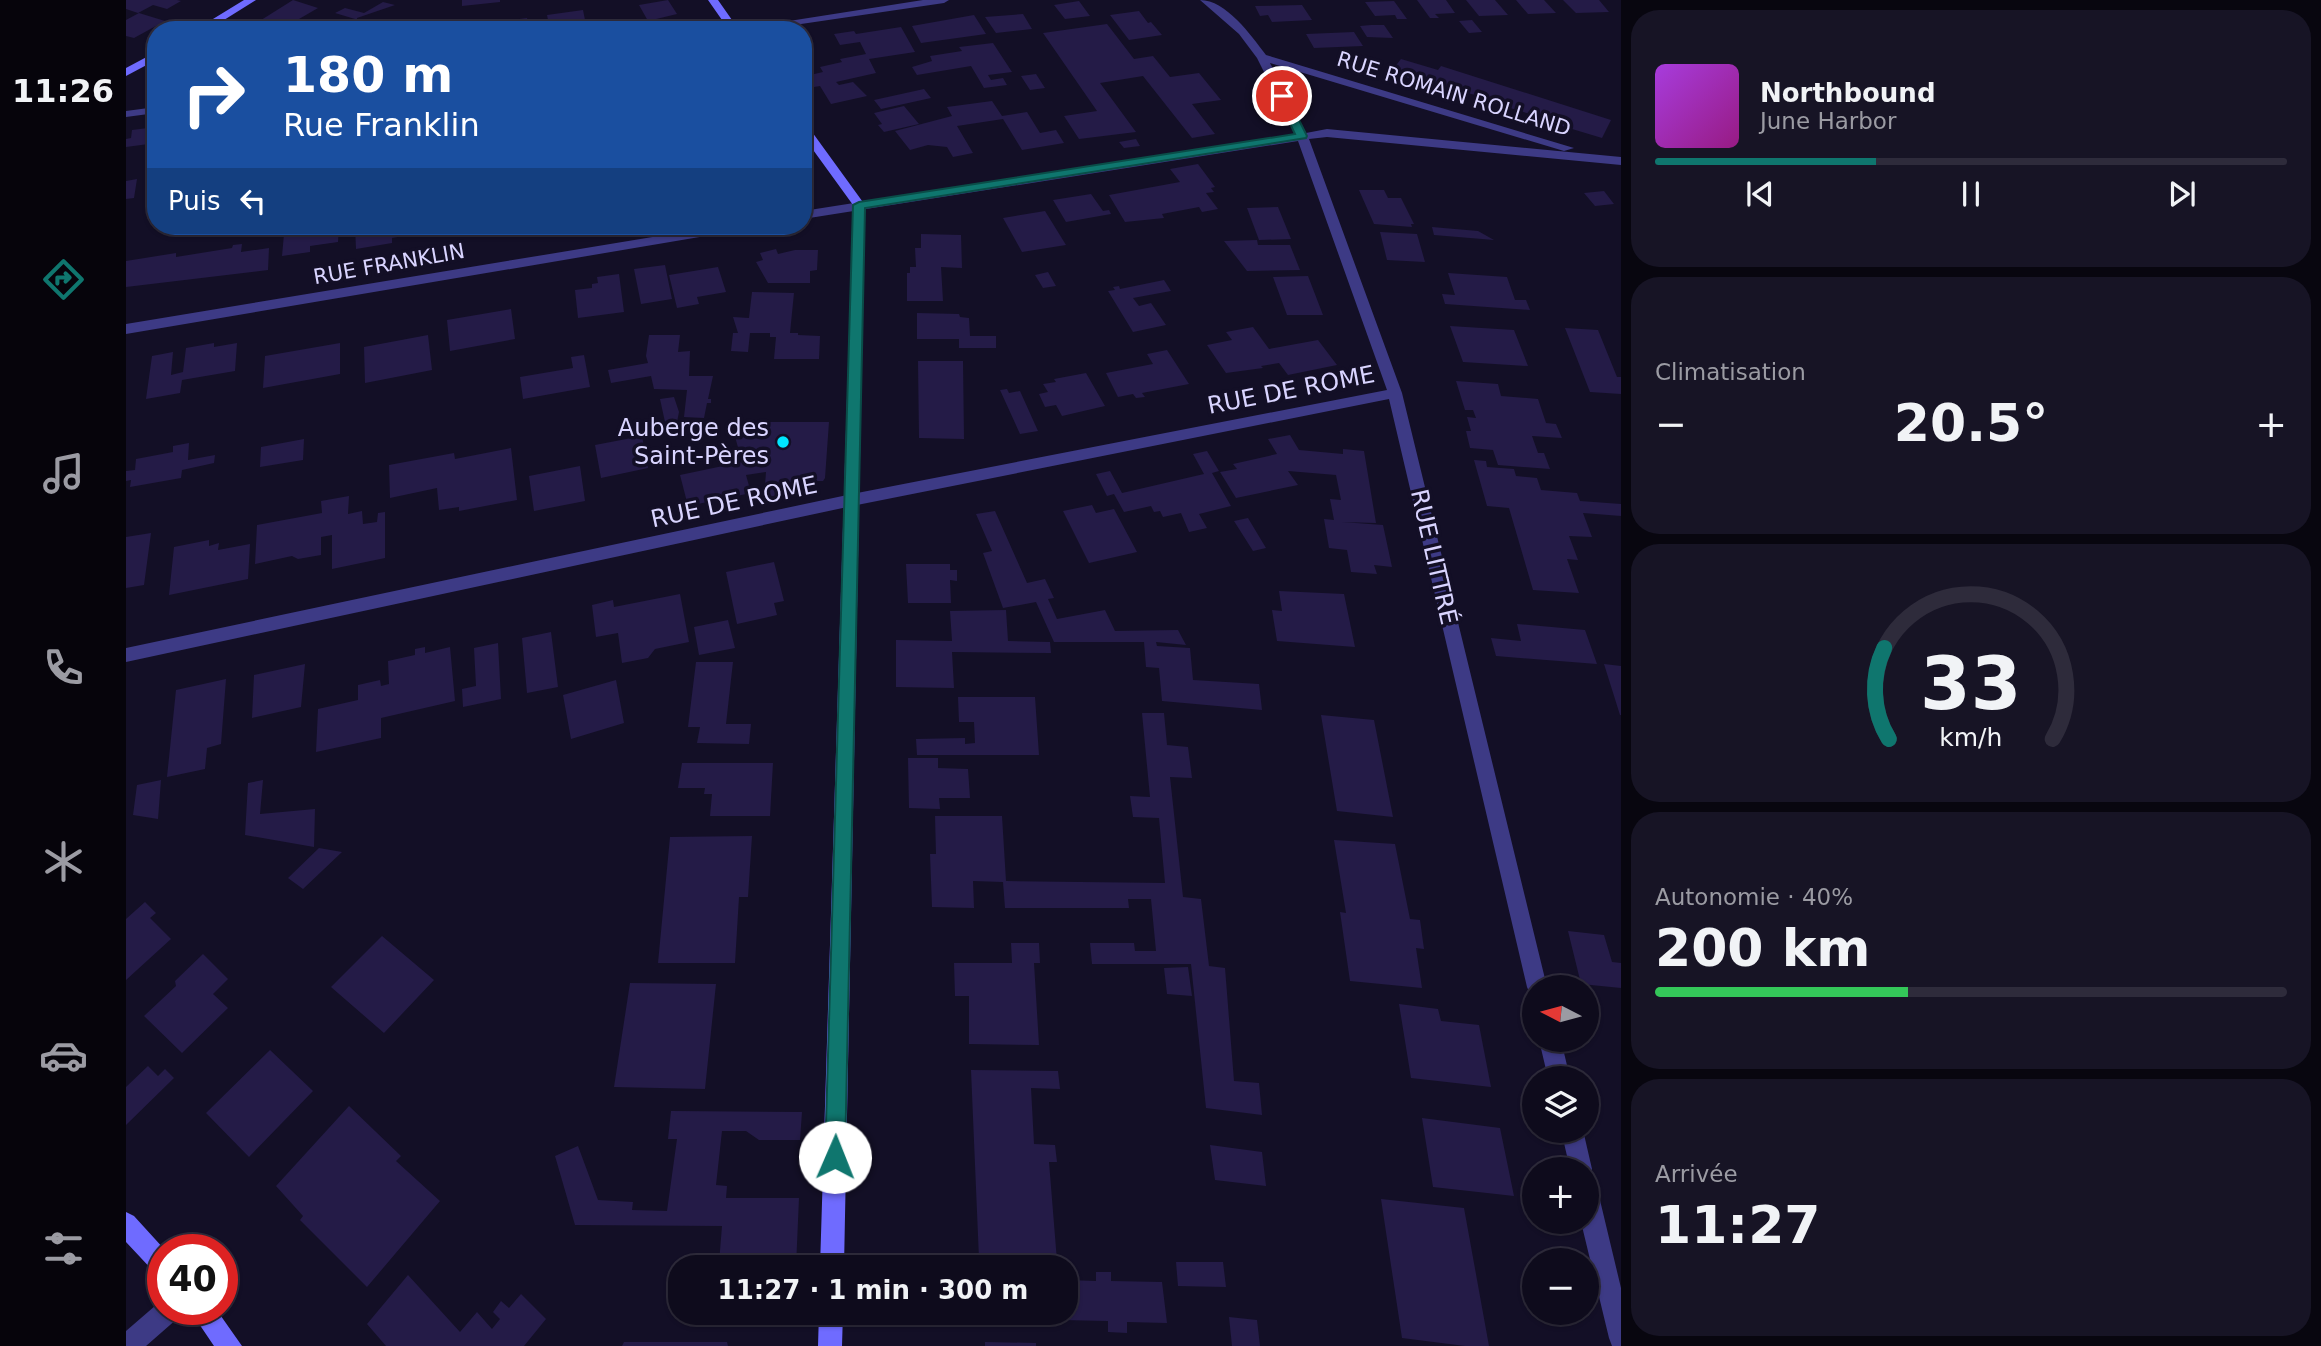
<!DOCTYPE html>
<html lang="fr">
<meta charset="utf-8">
<style>
body{margin:0;font-family:"DejaVu Sans",sans-serif;background:#171425;color:#f1f3f6;height:100vh;display:flex;flex-direction:column;font-size:26px;white-space:nowrap}
*{box-sizing:border-box;margin:0}
p{font-size:23px;color:#9b9ba3}
.icon{flex:none;width:38px;height:38px;fill:none;stroke:currentColor;stroke-width:2;stroke-linecap:round;stroke-linejoin:round}
.map{position:relative;flex:1;overflow:hidden}
.panel{display:flex;flex-direction:column;gap:10px;padding:10px;background:#08060f;width:700px}
.panel>*{flex:none}
.guide{position:absolute;left:21px;top:21px;width:665px;height:214px;border-radius:28px;box-shadow:0 2px 5px #0004,0 0 0 2px #2e2b3b;background:#1a4fa0;color:#fff;overflow:hidden}
.needle{width:46px;rotate:276deg}
.tools{position:absolute;left:1396px;top:975px;display:grid;gap:14px}
.tools a{display:grid;place-items:center;width:77px;height:77px;border-radius:50%;background:#0e0b1c;box-shadow:0 2px 5px #0004,0 0 0 2px #2e2b3b;font-size:35px}
.speed{position:absolute;left:21px;top:1234px;display:flex;gap:14px;font-size:35px;font-weight:700;text-align:center}
.speed>*{display:grid;place-content:center;width:91px;height:91px;border-radius:50%;background:#0e0b1c;box-shadow:0 2px 5px #0004,0 0 0 2px #2e2b3b;line-height:1}
.speed .limit{border:10px solid #d22;background:#fff;color:#111}
.pin{position:absolute;display:grid;place-items:center;width:60px;height:60px;color:#fff;margin:-30px;border:4px solid #fff;border-radius:50%;box-shadow:0 2px 7px #0007}
.me{position:absolute;width:77px;margin:-38px;rotate:1deg;stroke-linejoin:round;filter:drop-shadow(0 0 5px #0008)}
.turn{display:flex;align-items:center;gap:24px;height:147px;padding:0 21px;font-size:32px}
.turn .icon{width:91px;height:91px;stroke-width:2.5}
.turn b{display:block;font-size:49px;line-height:60px}
.then{display:flex;align-items:center;height:66px;padding:0 21px;background:#0003;gap:14px;font-size:26px}
.big{font-size:52px;font-weight:700;line-height:1.1}
.panel .widget{flex:1;display:flex;flex-direction:column;justify-content:center;gap:10px;min-width:0;padding:0 24px;border-radius:28px;background:#171425}
.panel .dial{align-items:center;gap:0}
.dial svg{height:182px;overflow:visible;fill:none;stroke:#2e2b3b;stroke-width:7;stroke-linecap:round;text-anchor:middle}
.dial text{fill:#f1f3f6;stroke:none}
.song{display:flex;align-items:center;gap:21px}
.cover{width:84px;height:84px;border-radius:10px;background:linear-gradient(135deg,hsl(280 70% 55%),hsl(310 70% 35%))}
.played{height:7px;border-radius:4px;background:linear-gradient(90deg,#0f766e 35%,#2e2b3b 35%)}
.keys{display:flex;justify-content:space-around;direction:ltr}
.heat{display:flex;justify-content:space-between;align-items:center;font-size:38px;direction:ltr}
.charge{height:10px;border-radius:5px;background:linear-gradient(90deg,#34c759 40%,#2e2b3b 0)}
.trip{position:absolute;left:542px;top:1255px;width:410px;height:70px;border-radius:28px;background:#0e0b1c;box-shadow:0 2px 5px #0004,0 0 0 2px #2e2b3b;font-weight:700;line-height:70px;text-align:center}
main{display:flex;flex:1;min-height:0}
.dock{display:flex;flex-direction:column;width:126px;justify-content:space-around;align-items:center;background:#06040b;color:#9b9ba3}
.dock .icon{width:49px;height:49px}
.dock .active{color:#0f766e}
.dock b{font-size:32px;color:#f1f3f6}
.map>svg:first-child{display:block}
.building{fill:#241b47}
.lines{fill:none;stroke-linecap:round;stroke-linejoin:round}
.street{fill:#3d3a85;fill-rule:evenodd}
.secondary{fill:#6f6bff;fill-rule:evenodd}
.route{fill:#0f766e;stroke:#0a4d48;stroke-width:2}
.poi-dot{fill:#00e5ff;stroke:#130f26;stroke-width:2.5}
.labels{text-anchor:middle;stroke-width:7;stroke-linejoin:round;paint-order:stroke}
.far-street-label{font-size:21px;fill:#d9d4ff;stroke:#130f26}
.street-label{font-size:24px;fill:#d9d4ff;stroke:#130f26}
.poi-label{font-size:24px;fill:#d9d4ff;stroke:#130f26;text-anchor:end}
</style>
<main>
<nav class="dock">
<b>11:26</b>
<svg class="icon active" aria-label="directions" viewBox="0 0 24 24"><path d="M12 3l9 9-9 9-9-9zM9 14v-3h6M13 9l2 2-2 2"/></svg>
<svg class="icon" aria-label="music" viewBox="0 0 24 24"><path d="M9 18V5l10-2v13"/><circle cx="6" cy="18" r="3"/><circle cx="16" cy="16" r="3"/></svg>
<svg class="icon" aria-label="phone" viewBox="0 0 24 24"><path d="M5 4h4l2 5-3 2q2 4 5 5l2-3 5 2v4C11 20 4 13 5 4z"/></svg>
<svg class="icon" aria-label="climate" viewBox="0 0 24 24"><path d="M12 3v18M4 7l16 10M4 17L20 7"/></svg>
<svg class="icon" aria-label="car" viewBox="0 0 24 24"><path d="M5 17H2v-5l4-1 3-4h7l3 4 3 1v5h-3M9 17h6M6 11h13"/><circle cx="7" cy="17" r="2"/><circle cx="17" cy="17" r="2"/></svg>
<svg class="icon" aria-label="filters" viewBox="0 0 24 24"><path d="M4 7h16M4 17h16"/><circle cx="9" cy="7" r="2"/><circle cx="15" cy="17" r="2"/></svg>
</nav>
<div class="map">
<svg width="1495" height="1346" viewBox="0 0 1495 1346">
<rect width="100%" height="100%" fill="#130f26"/>
<!-- building -->
<path class="building" d="M0 0H51L55 1 41 9 27 5 12 13 0 9Z
M167 0 192 8 154 30H119Z
M336 0H374V2L336 6Z
M542 0 551 14 522 21 513 5Z
M1291 0H1320L1329 13 1309 14 1313 18H1304Z
M1340 0H1369L1382 15 1353 16Z
M1390 0H1418L1430 13 1402 14Z
M1437 0H1473L1483 12 1450 13Z
M953 1 964 16 939 19 928 5Z
M1268 1 1281 19H1271L1269 15 1249 16 1239 2Z
M257 2 269 5 231 18V26L219 30H197L229 19 209 13 219 8 238 13Z
M1176 5 1186 20 1146 22 1142 15 1134 16 1129 6Z
M457 10 461 30H424L421 15Z
M1013 11 1022 23 1025 22 1036 35 1003 40 984 15Z
M13 13 39 21 8 38 0 36V20Z
M897 14 906 29 870 33 859 17Z
M848 15 860 34 795 43 786 26Z
M401 18 404 30H356V24Z
M1346 20 1356 32 1343 33 1333 21Z
M981 24 1008 59 1027 56 1044 77 1073 73 1095 100 1066 104 1089 134 1066 138 1017 76 974 83 1010 132 953 139 938 116 971 111 917 33Z
M1245 25H1258L1267 38 1241 37 1234 26Z
M775 27 789 52 743 59 750 73 710 82 713 85 727 82 741 96 705 104 694 86 688 87 680 76 697 72 694 67 716 62 714 59 740 54 734 42 714 45 708 34 728 31 730 34Z
M1228 32 1237 46 1188 48 1180 34Z
M867 43 886 72 862 75 865 80 877 78 881 85 858 88 845 66 791 75 786 67 806 61 804 56 836 51 833 47Z
M1275 59 1312 70 1315 66 1485 120 1476 138 1403 116 1404 114 1351 98 1353 96 1264 73Z
M910 74 919 88 904 90 895 76Z
M798 89 805 98 755 109 748 100Z
M866 101 876 116 901 112 914 133 930 130 938 143 896 150 877 119 831 126 847 153 827 157 821 147 802 145 784 150 769 131 826 116 821 107Z
M778 106 793 124 758 132 752 125 756 124 748 113Z
M30 127V143L0 147V139L5 138 6 130Z
M1010 139 1014 146 998 148 993 142Z
M1072 164 1089 187 1085 188 1088 192 1080 193 1092 209 1076 212 1073 207 1036 214 1038 218 999 222 983 195 1054 182 1044 169Z
M11 179 8 198 0 199V181Z
M1233 190H1258L1262 198H1275L1288 224H1285L1286 227 1248 224Z
M1478 191 1488 204 1469 206 1458 193Z
M965 194 977 211 983 210 985 214 940 222 927 200Z
M1152 207 1165 239 1133 240 1121 208Z
M919 211 940 245 896 252 877 218Z
M143 226H213L212 242 184 246V252L156 256 158 234 143 236Z
M229 226H283V235L266 238V243L230 249Z
M292 226H332V229L293 235Z
M1306 227 1352 231 1368 240 1308 235Z
M1254 232 1291 234 1299 262 1261 260Z
M795 234 835 235 836 268 815 267 817 301H781V273H784V267H790L789 248H795Z
M1131 240 1132 245H1164L1174 270 1121 271 1098 241Z
M116 244 115 252 143 248 142 270 0 287V261L50 253V257L106 248 107 245Z
M650 249 652 254 669 250H692L691 270 684 271V283H642L630 262 637 260 634 253Z
M539 265 546 299 515 304 508 269Z
M592 267 600 292 571 297 573 304 551 308 543 275Z
M922 272 930 286 917 288 909 275Z
M1322 273 1381 277 1389 300H1400L1404 310 1319 304 1316 294 1329 295Z
M493 274 498 312 452 318 449 290 466 288V284L472 283 471 277Z
M1182 276 1197 315H1161L1147 277Z
M1038 280 1045 291 1007 298 1013 306 1025 303 1040 325 1007 332 982 291 989 290 987 287 993 286 994 289Z
M626 292 668 293 664 333H672V335L694 336 693 359H648L650 337H644V333H624L622 352 605 351 607 333H612L607 317 623 318Z
M385 309 389 339 324 351 321 320Z
M791 313 833 314 834 317 843 318 844 336H870V348H833V339H791Z
M1324 326 1388 330 1402 366 1337 362Z
M1127 327 1143 349 1192 340 1211 365 1162 375 1153 363 1135 366 1137 368 1100 373 1081 345 1106 340 1100 332Z
M1439 328 1472 330 1491 377H1495V394L1464 392Z
M302 335 306 370 239 383 238 347Z
M523 335H554L552 352 564 351 563 376H587L582 399H585V403H581L578 418 558 417 561 390 528 389 525 376 485 383 482 370 522 363 520 356Z
M88 343V347L111 343 109 371 56 380 54 393 20 399 26 356 47 352 45 375 57 372 60 348Z
M214 343V374L137 388 139 356Z
M1041 350 1063 384 1016 393 1019 397 1010 398 1007 394 992 397 980 373 1027 364 1021 354Z
M458 355 464 387 397 399 394 377 447 368 445 357Z
M792 361H837L838 439 793 438Z
M960 373 979 406 936 416 930 405 919 407 913 394 922 392 917 384 930 382 928 379Z
M1330 381 1372 384 1375 396 1412 399 1420 423 1430 424 1436 438 1406 436 1412 453H1418L1424 469 1372 465 1367 450 1344 448 1340 431H1345L1341 417 1350 418 1347 410H1339Z
M881 389 883 393 894 391 912 431 894 434 874 390Z
M548 397 553 412 551 422H539L534 399Z
M605 422H703L699 478 697 481H684L675 490 638 498 640 472 620 475 625 493 562 506 554 475 616 462Z
M1164 435 1173 450 1217 454V449L1238 451 1250 523 1216 522 1257 525 1266 567 1248 565 1251 574 1225 572 1221 550 1203 548 1198 519 1208 520 1204 499 1215 500 1210 475 1162 471 1172 485 1110 498 1094 472 1111 469 1107 464 1151 454 1142 439Z
M516 436 522 468 475 478 469 445Z
M178 439 177 460 134 467 135 447Z
M63 443 62 460 89 455 88 463 56 470 55 478 4 487 5 480 0 481V471L9 470 10 459 47 452V446Z
M385 448 391 500 333 511V507L313 510 311 488 264 498 263 465 328 453 329 459Z
M1081 451 1093 471 1086 473 1105 506 1073 514 1081 528 1063 532 1055 513 1037 517 1034 511 1028 512 1025 506 998 512 988 494 981 496 970 474 984 471 996 493 1078 474 1067 454Z
M1348 460 1360 461 1361 467 1388 469 1390 476 1411 478 1415 490 1451 493 1454 501 1495 504V516L1457 513 1466 537 1443 536 1452 560 1441 559 1453 593 1407 590 1383 508 1361 506Z
M454 466 459 501 408 511 403 476Z
M223 496 222 514 236 511 237 524 251 522 252 513 259 512V558L206 569V535L195 537V555L172 559 166 556 129 564 131 525 196 513 195 501Z
M966 505 970 513 988 509 1011 552 963 563 937 511Z
M869 511 901 583 919 579 928 598 922 599 931 619 979 610 989 631 1052 630 1060 645 1030 642 1031 646 1064 648 1067 680 1133 684 1136 710 1036 701 1033 668 1020 667 1018 642H928L910 602 877 608 857 553 866 551 850 514Z
M1122 518 1140 548 1127 551 1108 521Z
M25 533 18 585 0 588V537Z
M83 540V546L93 543 92 550 124 544 122 579 43 595 48 547Z
M648 562 658 601 648 603 651 615 611 624 600 572Z
M780 564H824V570H831V581L824 580 825 603H782Z
M1153 591 1218 594 1229 647 1151 641 1146 610 1156 611Z
M554 594 563 642 529 649 522 658 496 663 492 633 470 637 466 605 487 600 488 607Z
M880 610 882 641 924 642 925 653 826 652 828 688 770 687V640L826 641 824 611Z
M602 620 609 648 573 655 568 627Z
M1391 624 1459 630 1471 664 1370 656 1365 638 1395 641Z
M425 632 432 687 401 693 396 638Z
M372 643 375 699 337 707 336 689 350 686 348 648Z
M299 647V653L324 647 329 701 255 718V738L190 752 192 709 232 700V685L254 680 255 686 263 684 262 661 289 655V649Z
M570 662H607L600 724H625L623 744 571 743 574 727H562Z
M179 664 175 707 126 718 128 675Z
M1478 664 1495 666V715H1494Z
M100 679 95 744 81 748 79 769 41 777 50 690Z
M490 680 498 723 445 739 437 695Z
M832 697H909L913 755H791L790 739 839 738V744L849 743 848 722H833Z
M1016 713H1038L1041 745 1062 747 1066 778 1044 777 1057 897 1075 899 1083 966 1099 968 1108 1081 1133 1083 1136 1115 1080 1108 1065 964H966L964 943H1008L1009 951H1030L1025 899H1002L1003 908H879L877 882 847 881 848 908 806 907 804 854H810L809 816H876L880 881 1039 883 1033 818 1007 817 1004 796 1024 797Z
M1195 715 1248 720 1267 817 1211 811Z
M782 758H812V768L842 769 844 798H813L814 809 783 808Z
M556 763H647L644 816H584L586 794H578L579 788H552Z
M35 780 32 819 7 815 11 785Z
M137 780 134 814 189 809 188 847 119 835 122 783Z
M626 836 622 897H613L609 963H532L544 837Z
M1208 840 1269 844 1284 919 1294 920 1298 949 1290 948 1296 988 1224 981 1214 912 1220 913Z
M193 848 216 852 177 889 162 878Z
M19 902 30 913 24 918 45 939 0 980V919Z
M1442 931 1478 935 1486 962 1495 963V988L1455 984Z
M256 936 308 980 258 1033 205 987Z
M885 943H913L914 963H908L913 1045 843 1044V996H829L828 963H886Z
M77 954 102 979 87 994 102 1008 56 1053 18 1016 50 986 49 981Z
M1062 967 1066 996 1041 994 1038 968Z
M504 983 590 984 579 1089 488 1087Z
M1273 1004 1312 1009 1315 1021 1353 1025 1365 1087 1285 1078Z
M144 1050 187 1091 123 1157 80 1113Z
M22 1066 32 1076 39 1069 48 1078 0 1125V1087Z
M845 1070 932 1071 934 1089 905 1088 908 1144 929 1145 931 1162H923L931 1261 853 1259Z
M223 1106 275 1156 270 1161 314 1201 241 1287 174 1220 177 1216 150 1186Z
M545 1111 676 1112 674 1140H633L620 1131H596L590 1185 601 1186 600 1198H673L670 1267H629L630 1263H593L596 1226 449 1225 429 1156 452 1146 472 1200 507 1202 506 1210 541 1211 551 1139H542Z
M1296 1118 1374 1128 1388 1196 1307 1187Z
M1084 1145 1136 1152 1140 1186 1089 1180Z
M1255 1199 1338 1208 1363 1346H1339L1276 1338Z
M1050 1262H1097L1100 1287 1052 1286Z
M970 1272H985V1281L1036 1282 1041 1323 1001 1322V1333L982 1332V1321L935 1320V1312H940V1280L970 1281Z
M282 1275 334 1332 351 1312 366 1329 374 1319 367 1312 375 1301 383 1308 395 1294 420 1319 398 1346H260L241 1324Z
M1103 1317 1131 1320 1134 1346H1106Z
M498 1342H601L602 1346H496Z
M859 1342 910 1343V1346H859Z"/>
<g class="lines">
<!-- street -->
<path class="street" d="M797 0H823L818 3 634 30H605Z
M1074 0C1100 0 1125 35 1140 55L1448 148 1438 151 1144 63 1180 133 1201 129 1495 157V165L1201 137 1183 139 1276 393 1421 987H1409V997L1404 994 1401 987 1263 399 726 506 0 662V648L726 494 1261 390 1172 141 677 219V211L1169 134 1131 58 1113 34Z
M30 107V113L0 117V111Z
M593 226H621L615 230 0 334V324Z
M1413 1040H1435L1444 1078H1422Z
M1435 1130H1457L1466 1169 1463 1177 1461 1169H1444Z
M1461 1185 1469 1188 1473 1196 1495 1288V1346H1486L1483 1338 1455 1222H1461Z
M37 1299V1309H55L52 1318 20 1346H0V1331Z"/>
<!-- secondary -->
<path class="secondary" d="M118 0H130L82 30H69Z
M582 0H592L613 30H603Z
M30 52V60L0 76V68Z
M677 124 681 125 739 205 718 1267H694L727 205 677 136Z
M0 1212 8 1216 39 1250H37V1277L29 1273 0 1242Z
M63 1309H90L116 1346H88Z
M693 1312H717L716 1346H692Z"/>
</g>
<!-- route -->
<path class="route" d="M1156 93 1161 96 1181 136 1180 138 739 208 719 1157 716 1165 709 1168 702 1165 699 1157 727 205 733 202 1169 134 1151 96Z"/>
<!-- markers -->
<circle class="poi-dot" cx="657" cy="442" r="7"/>
<g class="labels">
<!-- far-street labels -->
<g class="far-street-label">
<text transform="translate(1328 94) rotate(17)" y="7">RUE ROMAIN ROLLAND</text>
<text transform="translate(263 264) rotate(-10)" y="7">RUE FRANKLIN</text>
</g>
<!-- street labels -->
<g class="street-label">
<text transform="translate(1165 390) rotate(-11)" y="8">RUE DE ROME</text>
<text transform="translate(608 502) rotate(-12)" y="8">RUE DE ROME</text>
<text transform="translate(1308 557) rotate(77)" y="8">RUE LITTRÉ</text>
</g>
<!-- poi labels -->
<g class="poi-label">
<text x="643" y="436">Auberge des<tspan x="643" dy="28">Saint-Pères</tspan></text>
</g>
</g>
</svg>
<div class="tools">
<a><svg class="needle" viewBox="-14 -14 28 28"><path d="M0-13l5 13h-10z" fill="#e53935"/><path d="M0 13l5-13h-10z" fill="#9b9ba3"/></svg></a>
<a><svg class="icon" aria-label="layers" viewBox="0 0 24 24"><path d="M12 4l9 5-9 5-9-5zM3 14l9 5 9-5"/></svg></a>
<a>+</a>
<a>−</a>
</div>
<div class="speed"><div class="limit">40</div></div>
<div class="pin" style="left:1156px;top:96px;background:#d93025"><svg class="icon" aria-label="arrive" viewBox="0 0 24 24"><path d="M6 21V4h12l-3 4 3 4H6"/></svg></div>
<svg class="me" style="left:709px;top:1157px" viewBox="-20 -20 40 40"><circle r="19" fill="#fff"/><path d="M0-13L10 11 0 6-10 11z" fill="#0f766e"/></svg>
<div class="trip">11:27 · 1 min · 300 m</div>
<div class="guide">
<div class="turn"><svg class="icon" aria-label="right" viewBox="0 0 24 24"><path d="M7 20v-9h11M14 6l5 5-5 5"/></svg><div><b>180 m</b>Rue Franklin</div></div>
<div class="then">Puis<svg class="icon" aria-label="left" viewBox="0 0 24 24"><path d="M17 20v-9H6M10 6l-5 5 5 5"/></svg></div>
</div>
</div>
<section class="panel">
<div class="widget">
<div class="song"><i class="cover"></i><div><b>Northbound</b><p>June Harbor</p></div></div>
<div class="played"></div>
<div class="keys"><svg class="icon" aria-label="previous" viewBox="0 0 24 24"><path d="M18 5L8 12l10 7zM5 5v14"/></svg><svg class="icon" aria-label="pause" viewBox="0 0 24 24"><path d="M8 5v14M16 5v14"/></svg><svg class="icon" aria-label="next" viewBox="0 0 24 24"><path d="M6 5l10 7-10 7zM19 5v14"/></svg></div>
</div>
<div class="widget"><p>Climatisation</p>
<div class="heat"><a>−</a><b class="big">20.5°</b><a>+</a></div>
</div>
<div class="widget dial"><svg viewBox="0 0 100 80">
<path d="M14 69A42 42 0 1 1 86 69"/>
<path d="M14 69A42 42 0 0 1 12 29" stroke="#0f766e"/>
<text x="50" y="56" font-size="32" font-weight="700">33</text>
<text x="50" y="72" font-size="11">km/h</text>
</svg></div>
<div class="widget"><p>Autonomie · 40%</p><b class="big">200 km</b><div class="charge"></div></div>
<div class="widget"><p>Arrivée</p><b class="big">11:27</b></div>
</section>
</main>
